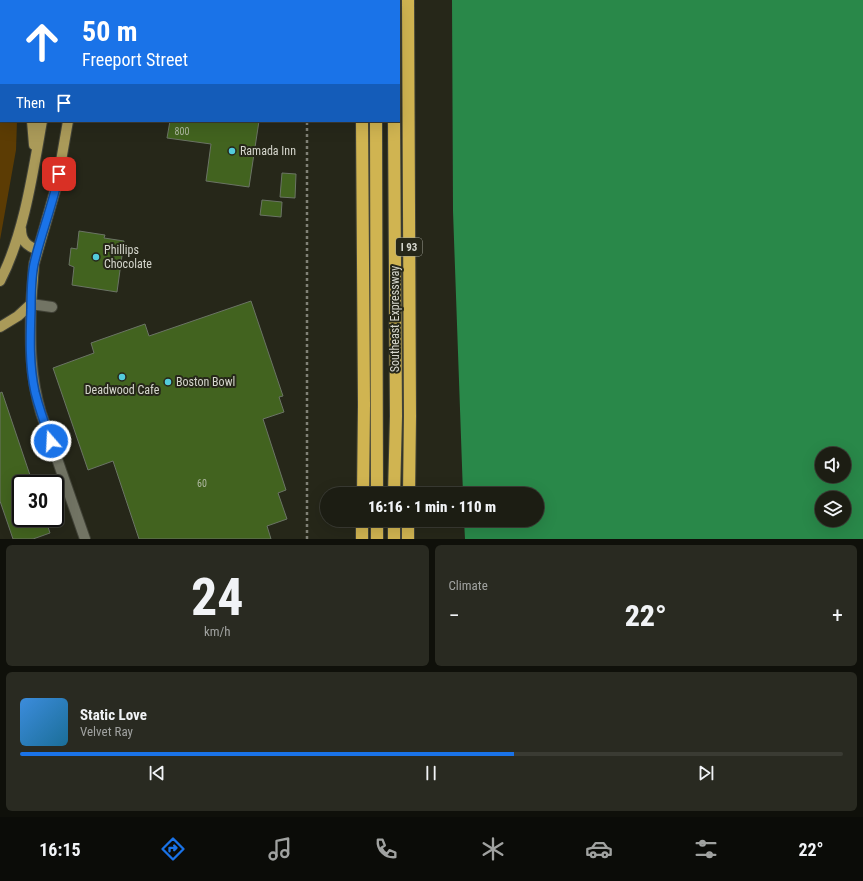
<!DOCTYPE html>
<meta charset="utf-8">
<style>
body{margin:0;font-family:"Roboto Condensed",sans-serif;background:#292a21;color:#f1f3f6;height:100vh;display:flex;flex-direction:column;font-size:15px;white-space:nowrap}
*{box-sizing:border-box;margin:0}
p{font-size:13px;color:#a0a2a0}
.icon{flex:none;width:22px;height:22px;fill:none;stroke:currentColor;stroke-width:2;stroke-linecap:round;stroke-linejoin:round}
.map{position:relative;height:539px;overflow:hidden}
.sheet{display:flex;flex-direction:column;gap:6px;padding:6px;background:#0f100a;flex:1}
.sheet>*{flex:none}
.hud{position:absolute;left:0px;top:0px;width:400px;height:122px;box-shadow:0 4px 16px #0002,0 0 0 1px #3a3b33;background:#1a73e8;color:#fff;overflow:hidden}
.controls{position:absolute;left:815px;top:447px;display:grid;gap:8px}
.controls a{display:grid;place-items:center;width:36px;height:36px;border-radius:50%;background:#1c1d13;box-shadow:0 4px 16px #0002,0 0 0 1px #3a3b33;font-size:20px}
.speed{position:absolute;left:12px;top:475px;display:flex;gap:8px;font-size:20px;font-weight:700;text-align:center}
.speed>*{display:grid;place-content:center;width:52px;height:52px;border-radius:50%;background:#1c1d13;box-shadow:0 4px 16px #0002,0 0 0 1px #3a3b33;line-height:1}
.speed .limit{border:2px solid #111;border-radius:6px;background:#fff;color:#111}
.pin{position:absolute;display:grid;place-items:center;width:34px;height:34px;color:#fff;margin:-17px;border-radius:8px;box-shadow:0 2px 6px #0006}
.me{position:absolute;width:44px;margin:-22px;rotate:341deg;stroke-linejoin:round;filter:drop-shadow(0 0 3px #0008)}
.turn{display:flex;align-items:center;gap:14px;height:84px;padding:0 16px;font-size:18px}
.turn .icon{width:52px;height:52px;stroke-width:2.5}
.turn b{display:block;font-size:28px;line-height:34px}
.then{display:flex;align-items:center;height:38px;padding:0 16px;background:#0003;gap:8px;font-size:15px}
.big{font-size:30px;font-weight:800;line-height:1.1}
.sheet .widget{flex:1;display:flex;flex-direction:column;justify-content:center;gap:6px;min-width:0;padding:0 14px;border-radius:6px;background:#292a21}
.sheet .dial{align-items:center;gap:0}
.dial b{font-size:52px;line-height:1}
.song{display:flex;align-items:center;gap:12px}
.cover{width:48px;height:48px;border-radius:6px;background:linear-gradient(135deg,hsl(210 70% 55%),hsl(200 70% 35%))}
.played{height:4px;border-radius:2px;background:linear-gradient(90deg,#1a73e8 60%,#3a3b33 60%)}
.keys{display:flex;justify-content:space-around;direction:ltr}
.heat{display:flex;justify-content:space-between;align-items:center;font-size:22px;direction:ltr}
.sheet .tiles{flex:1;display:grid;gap:6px;grid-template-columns:1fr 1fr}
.widget:last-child{grid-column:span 2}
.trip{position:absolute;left:320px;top:487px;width:224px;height:40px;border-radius:20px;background:#1c1d13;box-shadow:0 4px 16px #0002,0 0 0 1px #3a3b33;font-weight:800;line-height:40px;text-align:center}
.tabs{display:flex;height:64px;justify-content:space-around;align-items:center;background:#0b0c08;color:#a0a2a0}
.tabs .icon{width:28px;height:28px}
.tabs .on{color:#1a73e8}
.tabs b{font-size:18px;color:#f1f3f6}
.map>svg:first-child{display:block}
.green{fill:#5c3c04}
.water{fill:#298849;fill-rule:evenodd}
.building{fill:#42631f;stroke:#6b7465}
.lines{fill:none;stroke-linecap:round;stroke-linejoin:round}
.minor-casing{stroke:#424338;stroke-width:12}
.major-casing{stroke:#424338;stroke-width:12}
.highway-casing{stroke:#424338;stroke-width:14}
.path{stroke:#808176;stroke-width:2.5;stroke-dasharray:3 3;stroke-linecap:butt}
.minor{stroke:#727464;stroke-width:10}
.major{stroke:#aa9a59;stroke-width:10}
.highway{stroke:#d0b451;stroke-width:12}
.route-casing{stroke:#114b97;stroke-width:10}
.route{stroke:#1a73e8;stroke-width:7}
.poi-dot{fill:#53cbdb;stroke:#262719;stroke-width:1.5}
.labels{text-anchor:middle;stroke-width:4;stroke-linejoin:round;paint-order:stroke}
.number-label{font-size:10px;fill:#b0b9a2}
.shield{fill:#262719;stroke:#a0a297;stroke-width:1}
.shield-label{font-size:11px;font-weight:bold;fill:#d5d6cd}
.poi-label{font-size:12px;fill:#d5d6cd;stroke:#262719;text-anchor:start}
.street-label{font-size:12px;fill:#d5d6cd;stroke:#262719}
</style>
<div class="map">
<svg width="863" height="539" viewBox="0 0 863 539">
<rect width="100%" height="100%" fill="#262719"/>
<!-- green -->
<path class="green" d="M0 0H43L1 1V54Z
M0 75 1 121H17L16 150 0 240Z"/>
<!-- water -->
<path class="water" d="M452 0H863V539H465L464 520H537V494H463L453 211ZM822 454H844V476H822ZM822 498H844V520H822Z"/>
<!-- building -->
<path class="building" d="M170 121H259L249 187 206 181 211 144 167 138Z
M282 173 296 174 295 198 280 197Z
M262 200 282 202 281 217 260 215Z
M79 231 105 235 104 238 124 241 117 292 72 285 74 267 69 265 71 248 77 249Z
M251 301 283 396 279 397 284 412 263 419 286 490 278 493 287 519 267 526 271 539H139L113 461 88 470 53 368 94 353 91 343 145 324 149 336Z
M2 392 33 484H21V518H45L50 533 33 539H13L0 501V393Z"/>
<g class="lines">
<!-- minor casing -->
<g class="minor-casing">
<path id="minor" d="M52 307 31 304C30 343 30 376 41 413L85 539"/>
</g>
<!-- major casing -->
<g class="major-casing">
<path id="major" d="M57 1V0
M83 1V0
M0 65 1 66
M32 121 34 145
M21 229C21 241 27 246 38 250
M0 281C24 235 33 172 42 121
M0 327 18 316 31 304 34 264 57 184 68 121"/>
</g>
<!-- highway casing -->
<g class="highway-casing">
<path id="highway" d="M362 0V1
M375 0V1
M394 0V1
M408 0 410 416 409 494
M362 121 364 405 363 494
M376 121 377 494
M394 121 396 416 394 494
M377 520V539
M394 520V539
M408 520V539
M362 539V520"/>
</g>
<!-- path -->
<path class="path" d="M305 0V1
M307 539V121"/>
<!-- minor -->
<use href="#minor" class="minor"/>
<!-- major -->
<use href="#major" class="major"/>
<!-- highway -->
<use href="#highway" class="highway"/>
</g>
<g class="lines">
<!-- route casing -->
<g class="route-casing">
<path id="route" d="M51 441C45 425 39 408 35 392 29 365 30 337 31 310 31 295 31 279 34 264 41 234 53 204 59 174"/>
</g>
<!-- route -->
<use href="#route" class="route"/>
</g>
<!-- markers -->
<g class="poi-dot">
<circle cx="232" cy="151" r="4"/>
<circle cx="96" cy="257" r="4"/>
<circle cx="122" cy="377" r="4"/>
<circle cx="168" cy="382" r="4"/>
</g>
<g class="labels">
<!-- number labels -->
<g class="number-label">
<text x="182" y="135">800</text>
<text x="202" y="487">60</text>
</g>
<!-- shield labels -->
<rect class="shield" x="396" y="238" width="26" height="18" rx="3"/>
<g class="shield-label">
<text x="409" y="251">I 93</text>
</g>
<!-- poi labels -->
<g class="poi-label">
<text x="240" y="155">Ramada Inn</text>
<text x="104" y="254">Phillips<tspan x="104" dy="14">Chocolate</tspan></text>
<text x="176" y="386">Boston Bowl</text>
<text x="122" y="394" text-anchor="middle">Deadwood Cafe</text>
</g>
<!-- street labels -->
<g class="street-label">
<text transform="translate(395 319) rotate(-90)" y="4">Southeast Expressway</text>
</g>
</g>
</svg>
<div class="controls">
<a><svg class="icon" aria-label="sound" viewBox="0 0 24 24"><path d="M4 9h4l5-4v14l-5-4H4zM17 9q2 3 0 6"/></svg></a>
<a><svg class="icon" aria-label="layers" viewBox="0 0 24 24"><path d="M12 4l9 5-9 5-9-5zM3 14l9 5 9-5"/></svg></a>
</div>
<div class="speed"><div class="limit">30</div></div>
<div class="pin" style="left:59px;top:174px;background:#d93025"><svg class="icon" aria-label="arrive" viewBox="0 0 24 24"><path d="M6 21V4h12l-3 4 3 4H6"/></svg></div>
<svg class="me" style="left:51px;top:441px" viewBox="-20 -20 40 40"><circle r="17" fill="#1a73e8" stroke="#fff" stroke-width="3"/><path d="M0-11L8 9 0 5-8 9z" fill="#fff"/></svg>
<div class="trip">16:16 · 1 min · 110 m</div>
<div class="hud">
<div class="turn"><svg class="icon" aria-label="ahead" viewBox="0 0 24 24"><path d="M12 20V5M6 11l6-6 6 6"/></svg><div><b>50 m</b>Freeport Street</div></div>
<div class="then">Then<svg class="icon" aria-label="arrive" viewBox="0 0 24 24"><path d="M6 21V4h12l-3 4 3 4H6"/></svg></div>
</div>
</div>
<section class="sheet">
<div class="tiles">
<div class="widget dial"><b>24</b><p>km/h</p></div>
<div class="widget"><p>Climate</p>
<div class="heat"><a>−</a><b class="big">22°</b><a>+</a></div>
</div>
<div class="widget">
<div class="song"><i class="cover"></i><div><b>Static Love</b><p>Velvet Ray</p></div></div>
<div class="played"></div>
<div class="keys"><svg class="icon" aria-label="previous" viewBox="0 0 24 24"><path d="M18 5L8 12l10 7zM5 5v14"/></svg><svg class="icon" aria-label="pause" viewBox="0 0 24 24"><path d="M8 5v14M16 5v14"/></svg><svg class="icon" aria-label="next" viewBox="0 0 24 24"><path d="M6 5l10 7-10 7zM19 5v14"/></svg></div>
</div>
</div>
</section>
<nav class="tabs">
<b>16:15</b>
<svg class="icon on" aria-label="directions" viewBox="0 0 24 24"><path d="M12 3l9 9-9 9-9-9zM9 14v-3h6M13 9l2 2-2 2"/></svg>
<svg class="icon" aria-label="music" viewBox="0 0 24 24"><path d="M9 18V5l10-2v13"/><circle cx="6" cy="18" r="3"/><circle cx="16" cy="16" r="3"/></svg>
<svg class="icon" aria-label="phone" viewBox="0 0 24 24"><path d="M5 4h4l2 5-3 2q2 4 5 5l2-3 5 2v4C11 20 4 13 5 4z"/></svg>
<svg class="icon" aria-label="climate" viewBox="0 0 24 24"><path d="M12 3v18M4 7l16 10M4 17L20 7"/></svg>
<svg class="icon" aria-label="car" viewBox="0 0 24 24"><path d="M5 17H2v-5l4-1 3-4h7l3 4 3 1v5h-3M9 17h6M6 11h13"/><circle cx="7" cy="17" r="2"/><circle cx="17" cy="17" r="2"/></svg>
<svg class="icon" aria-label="filters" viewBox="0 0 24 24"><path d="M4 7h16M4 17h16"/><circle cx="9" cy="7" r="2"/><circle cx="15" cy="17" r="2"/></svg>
<b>22°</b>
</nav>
